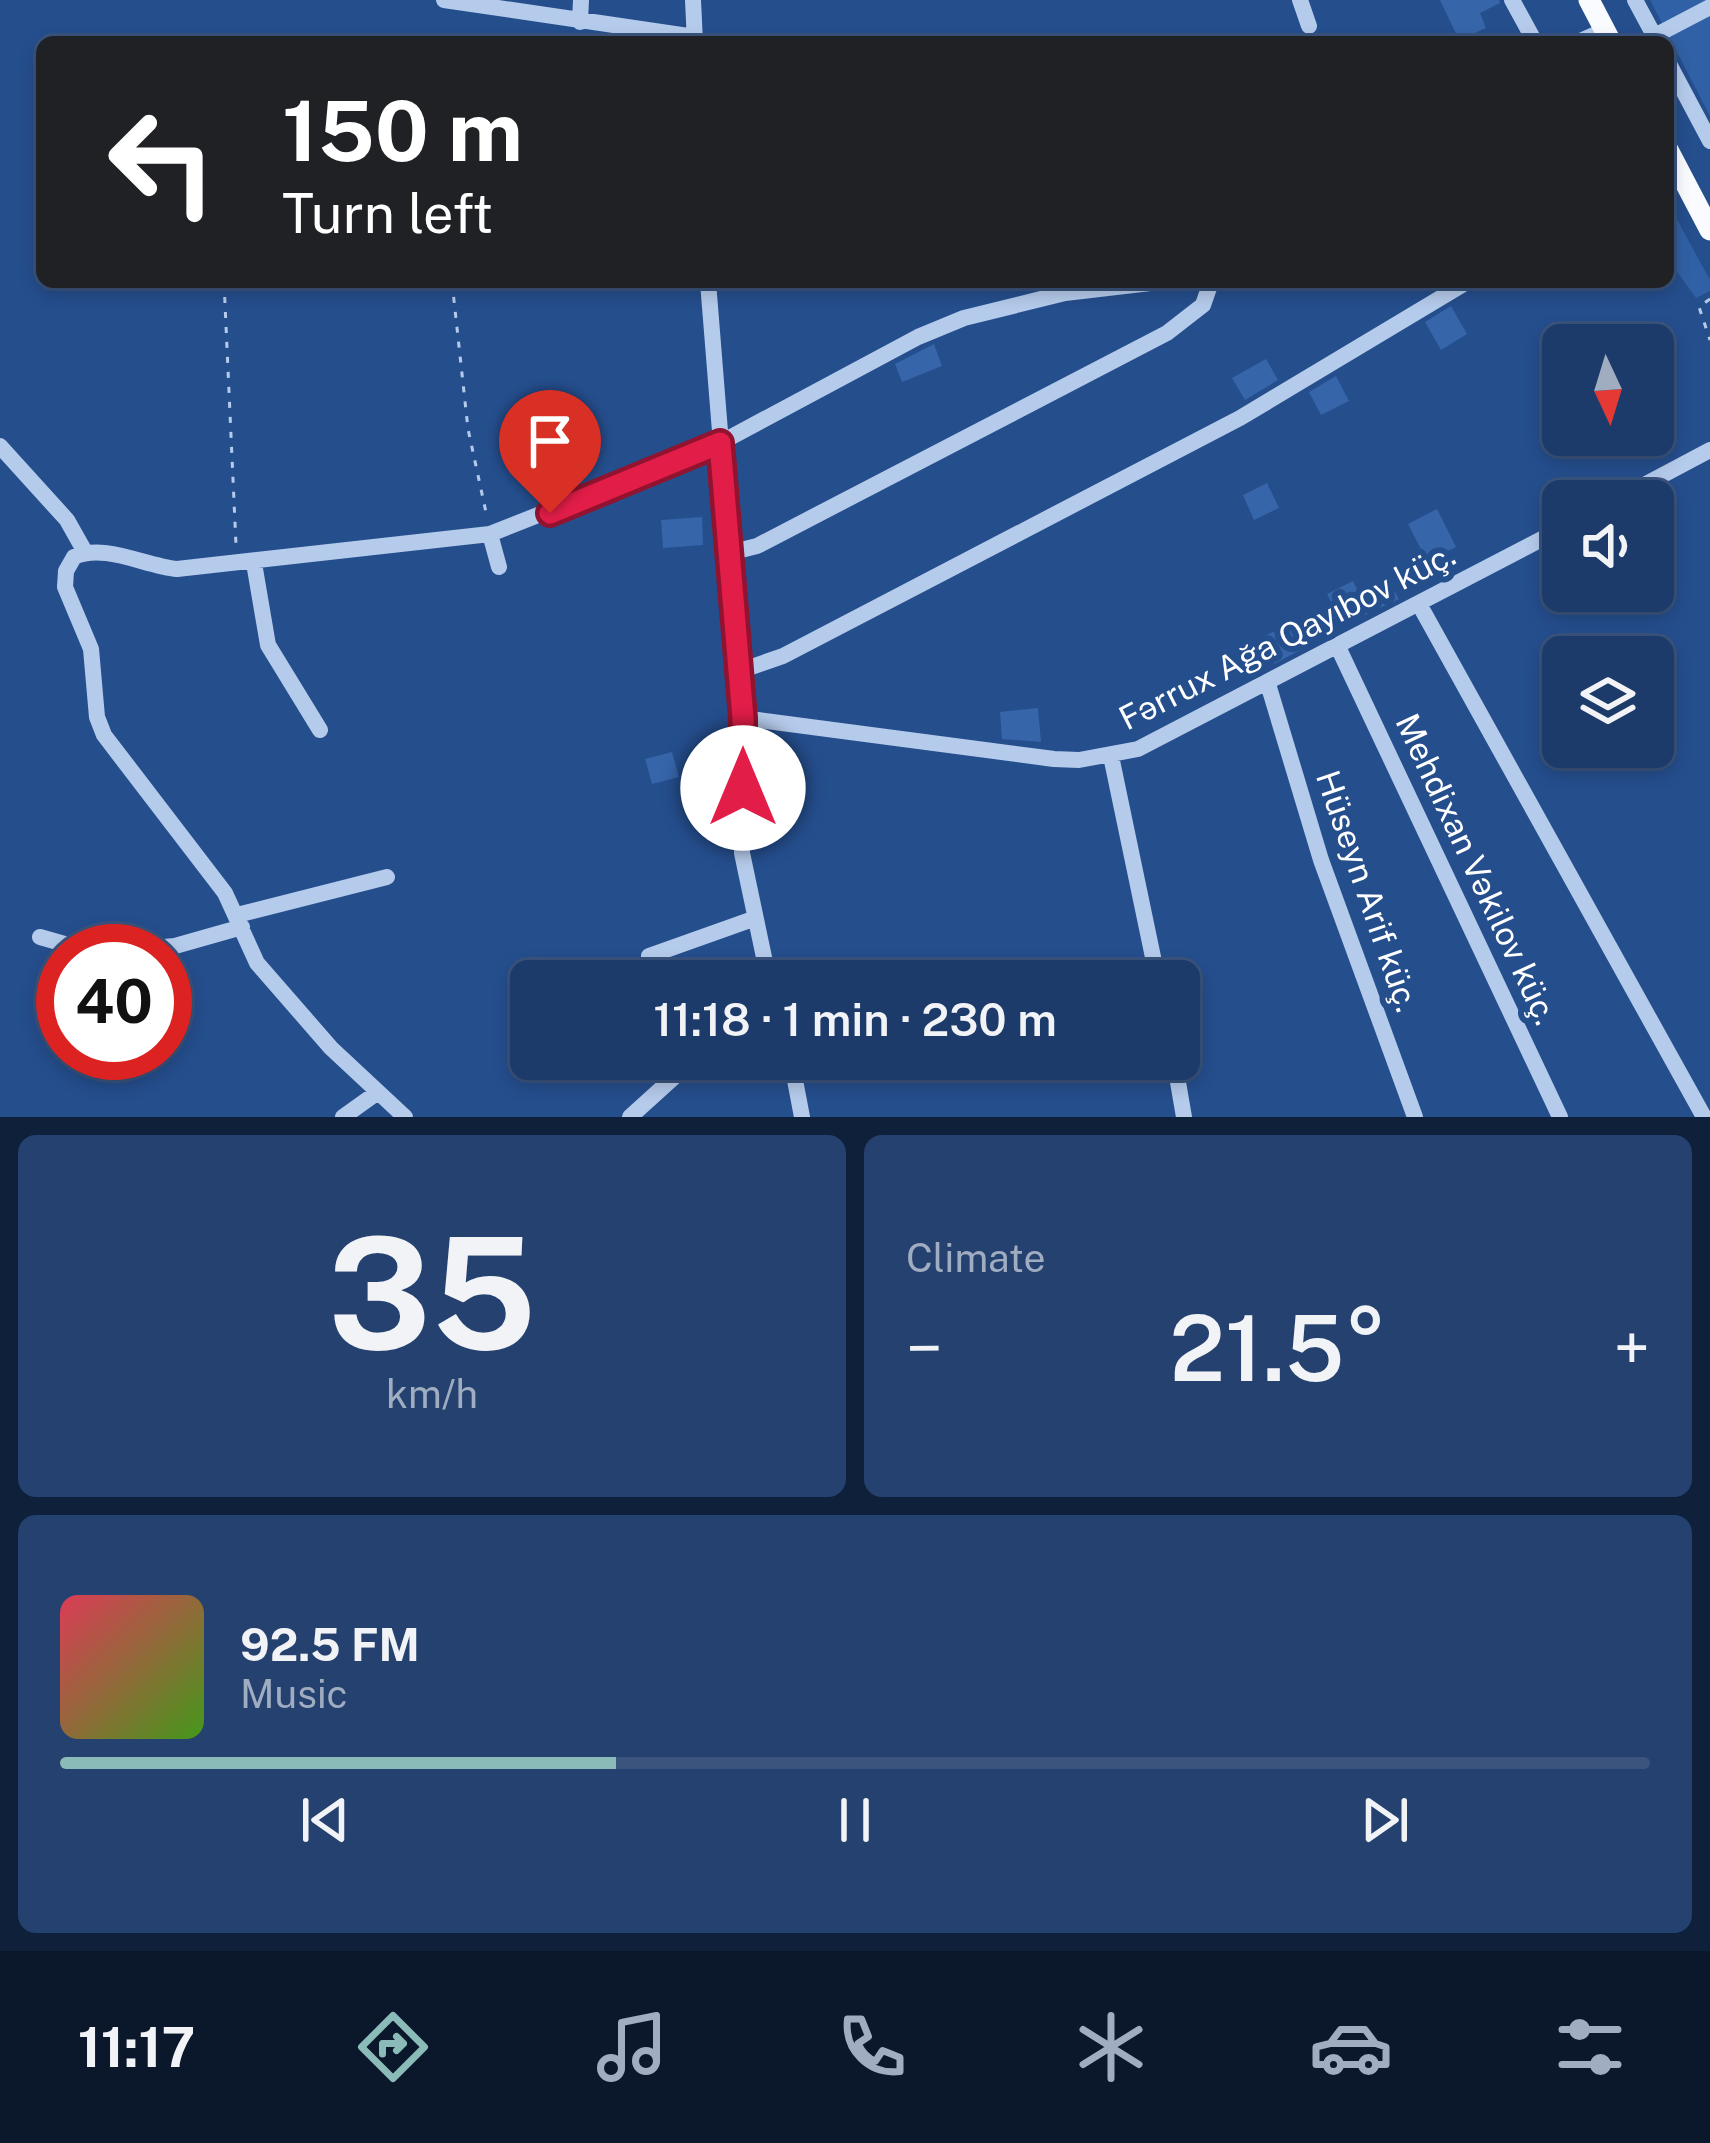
<!DOCTYPE html>
<meta charset="utf-8">
<style>
body{margin:0;font-family:"Public Sans",sans-serif;background:#254170;color:#f1f3f6;height:100vh;display:flex;flex-direction:column;font-size:45px;white-space:nowrap}
*{box-sizing:border-box;margin:0}
p{font-size:39px;color:#a0adc1}
.icon{flex:none;width:66px;height:66px;fill:none;stroke:currentColor;stroke-width:2;stroke-linecap:round;stroke-linejoin:round}
.map{position:relative;height:1117px;overflow:hidden}
.details{display:flex;flex-direction:column;gap:18px;padding:18px;background:#0f203a;flex:1}
.details>*{flex:none}
.guide{position:absolute;left:36px;top:36px;width:1638px;height:252px;border-radius:18px;box-shadow:0 6px 18px #0003,0 0 0 3px #3a547e;background:#202124;color:#fff;overflow:hidden}
.needle{width:78px;rotate:176deg}
.tools{position:absolute;left:1542px;top:324px;display:grid;gap:24px}
.tools a{display:grid;place-items:center;width:132px;height:132px;border-radius:18px;background:#1c3a6a;box-shadow:0 6px 18px #0003,0 0 0 3px #3a547e;font-size:60px}
.speed{position:absolute;left:36px;top:924px;display:flex;gap:24px;font-size:60px;font-weight:700;text-align:center}
.speed>*{display:grid;place-content:center;width:156px;height:156px;border-radius:50%;background:#1c3a6a;box-shadow:0 6px 18px #0003,0 0 0 3px #3a547e;line-height:1}
.speed .limit{border:18px solid #d22;background:#fff;color:#111}
.pin{position:absolute;display:grid;place-items:center;width:102px;height:102px;color:#fff;margin:-123px -51px;border-radius:50% 50% 50% 0;rotate:-45deg;box-shadow:0 0 12px #0007}
.pin .icon{rotate:45deg}
.me{position:absolute;width:132px;margin:-66px;rotate:0deg;stroke-linejoin:round;filter:drop-shadow(0 0 9px #0008)}
.turn{display:flex;align-items:center;gap:42px;height:252px;padding:0 48px;font-size:54px}
.turn .icon{width:156px;height:156px;stroke-width:2.5}
.turn b{display:block;font-size:84px;line-height:102px}
.big{font-size:90px;font-weight:600;line-height:1.1}
.details .tile{flex:1;display:flex;flex-direction:column;justify-content:center;gap:18px;min-width:0;padding:0 42px;border-radius:18px;background:#254170}
.details .dial{align-items:center;gap:0}
.dial b{font-size:156px;line-height:1}
.song{display:flex;align-items:center;gap:36px}
.cover{width:144px;height:144px;border-radius:18px;background:linear-gradient(135deg,hsl(350 70% 55%),hsl(100 70% 35%))}
.played{height:12px;border-radius:6px;background:linear-gradient(90deg,#8bbbb9 35%,#3a547e 35%)}
.keys{display:flex;justify-content:space-around;direction:ltr}
.heat{display:flex;justify-content:space-between;align-items:center;font-size:66px;direction:ltr}
.details .tiles{flex:1;display:grid;gap:18px;grid-template-columns:1fr 1fr}
.tile:last-child{grid-column:span 2}
.trip{position:absolute;left:510px;top:960px;width:690px;height:120px;border-radius:18px;background:#1c3a6a;box-shadow:0 6px 18px #0003,0 0 0 3px #3a547e;font-weight:600;line-height:120px;text-align:center}
.tabs{display:flex;height:192px;justify-content:space-around;align-items:center;background:#0b172a;color:#a0adc1}
.tabs .icon{width:84px;height:84px}
.tabs .current{color:#8bbbb9}
.tabs b{font-size:54px;color:#f1f3f6}
.map>svg:first-child{display:block}
.green{fill:#3060a5}
.building{fill:#3665aa}
.lines{fill:none;stroke-linecap:round;stroke-linejoin:round}
.path{stroke:#b5cbeb;stroke-width:3;stroke-dasharray:6 9;stroke-linecap:butt}
.minor{stroke:#b5cbeb;stroke-width:16}
.major{stroke:#f9fbff;stroke-width:21}
.route-casing{stroke:#92132f;stroke-width:30}
.route{stroke:#e11d48;stroke-width:21}
.labels{text-anchor:middle;stroke-width:12;stroke-linejoin:round;paint-order:stroke}
.street-label{font-size:33px;fill:#fff;stroke:#254e8d}
</style>
<div class="map">
<svg width="1710" height="1117" viewBox="0 0 1710 1117">
<rect width="100%" height="100%" fill="#254e8d"/>
<!-- green -->
<path class="green" d="M1650 0H1710V116Z
M1668 203 1710 280V291L1696 298 1668 259Z"/>
<!-- building -->
<path class="building" d="M1440 0H1499L1500 3 1480 13 1486 28 1459 40Z
M1451 306 1467 334 1441 350 1425 322Z
M934 344 942 366 902 382 895 364Z
M1266 359 1278 380 1245 400 1232 378Z
M1336 376 1349 401 1321 415 1309 392Z
M1267 483 1279 508 1254 520 1243 495Z
M1437 509 1456 547 1427 561 1408 524Z
M702 517 703 545 663 548 661 520Z
M1387 578 1399 599 1343 625 1327 594 1353 581 1359 593Z
M1297 621 1308 646 1274 664 1262 637Z
M1038 708 1041 742 1002 739 1000 712Z
M672 752 679 777 652 784 645 759Z"/>
<g class="lines">
<!-- path -->
<path class="path" d="M224 282 236 545
M452 282 468 429 487 517
M1710 299 1699 307 1710 340"/>
<!-- minor -->
<path class="minor" d="M444 0 695 37
M693 0 695 42
M1300 0 1309 26
M1512 0 1535 42
M1635 0 1657 41
M580 22 581 0
M1578 42 1605 30
M1643 42 1710 7
M1668 62 1710 141
M708 282 743 718 742 853 769 981
M0 446 67 520 85 552
M1614 501 1710 450
M490 534 499 567
M729 553 757 546 1167 333 1203 305 1211 282
M254 563 268 645 320 730
M1419 604 1704 1117
M1338 647 1560 1117
M740 671 783 656 1240 418 1467 282
M1268 684 1321 860 1415 1117
M743 718 1054 759 1079 760 1138 749 1563 528
M1111 756 1158 981
M700 782 743 788
M237 915 387 877
M40 937 89 951
M119 951 175 946 242 927
M649 956 753 919
M791 1059 802 1117
M1174 1059 1184 1117
M343 1117 378 1092
M405 1117 331 1048 257 963 225 893 104 735 97 717 91 649 65 587 66 571 74 557C104 543 145 566 177 569L490 534 720 443 918 337 964 318 1065 293 1159 282
M630 1117 694 1059"/>
<!-- major -->
<path class="major" d="M1589 0 1611 42
M1668 150 1710 230"/>
</g>
<g class="lines">
<!-- route casing -->
<g class="route-casing">
<path id="route" d="M550 513 720 443 743 718V788"/>
</g>
<!-- route -->
<use href="#route" class="route"/>
</g>
<g class="labels">
<!-- street labels -->
<g class="street-label">
<text transform="translate(1287 636) rotate(-27)" y="12">Fərrux Ağa Qayıbov küç.</text>
<text transform="translate(1477 869) rotate(65)" y="12">Mehdixan Vəkilov küç.</text>
<text transform="translate(1368 891) rotate(71)" y="12">Hüseyn Arif küç.</text>
</g>
</g>
</svg>
<div class="tools">
<a><svg class="needle" viewBox="-14 -14 28 28"><path d="M0-13l5 13h-10z" fill="#e53935"/><path d="M0 13l5-13h-10z" fill="#a0adc1"/></svg></a>
<a><svg class="icon" aria-label="sound" viewBox="0 0 24 24"><path d="M4 9h4l5-4v14l-5-4H4zM17 9q2 3 0 6"/></svg></a>
<a><svg class="icon" aria-label="layers" viewBox="0 0 24 24"><path d="M12 4l9 5-9 5-9-5zM3 14l9 5 9-5"/></svg></a>
</div>
<div class="speed"><div class="limit">40</div></div>
<div class="pin" style="left:550px;top:513px;background:#d93025"><svg class="icon" aria-label="arrive" viewBox="0 0 24 24"><path d="M6 21V4h12l-3 4 3 4H6"/></svg></div>
<svg class="me" style="left:743px;top:788px" viewBox="-20 -20 40 40"><circle r="19" fill="#fff"/><path d="M0-13L10 11 0 6-10 11z" fill="#e11d48"/></svg>
<div class="trip">11:18 · 1 min · 230 m</div>
<div class="guide">
<div class="turn"><svg class="icon" aria-label="left" viewBox="0 0 24 24"><path d="M17 20v-9H6M10 6l-5 5 5 5"/></svg><div><b>150 m</b>Turn left</div></div>
</div>
</div>
<section class="details">
<div class="tiles">
<div class="tile dial"><b>35</b><p>km/h</p></div>
<div class="tile"><p>Climate</p>
<div class="heat"><a>−</a><b class="big">21.5°</b><a>+</a></div>
</div>
<div class="tile">
<div class="song"><i class="cover"></i><div><b>92.5 FM</b><p>Music</p></div></div>
<div class="played"></div>
<div class="keys"><svg class="icon" aria-label="previous" viewBox="0 0 24 24"><path d="M18 5L8 12l10 7zM5 5v14"/></svg><svg class="icon" aria-label="pause" viewBox="0 0 24 24"><path d="M8 5v14M16 5v14"/></svg><svg class="icon" aria-label="next" viewBox="0 0 24 24"><path d="M6 5l10 7-10 7zM19 5v14"/></svg></div>
</div>
</div>
</section>
<nav class="tabs">
<b>11:17</b>
<svg class="icon current" aria-label="directions" viewBox="0 0 24 24"><path d="M12 3l9 9-9 9-9-9zM9 14v-3h6M13 9l2 2-2 2"/></svg>
<svg class="icon" aria-label="music" viewBox="0 0 24 24"><path d="M9 18V5l10-2v13"/><circle cx="6" cy="18" r="3"/><circle cx="16" cy="16" r="3"/></svg>
<svg class="icon" aria-label="phone" viewBox="0 0 24 24"><path d="M5 4h4l2 5-3 2q2 4 5 5l2-3 5 2v4C11 20 4 13 5 4z"/></svg>
<svg class="icon" aria-label="climate" viewBox="0 0 24 24"><path d="M12 3v18M4 7l16 10M4 17L20 7"/></svg>
<svg class="icon" aria-label="car" viewBox="0 0 24 24"><path d="M5 17H2v-5l4-1 3-4h7l3 4 3 1v5h-3M9 17h6M6 11h13"/><circle cx="7" cy="17" r="2"/><circle cx="17" cy="17" r="2"/></svg>
<svg class="icon" aria-label="filters" viewBox="0 0 24 24"><path d="M4 7h16M4 17h16"/><circle cx="9" cy="7" r="2"/><circle cx="15" cy="17" r="2"/></svg>
</nav>
